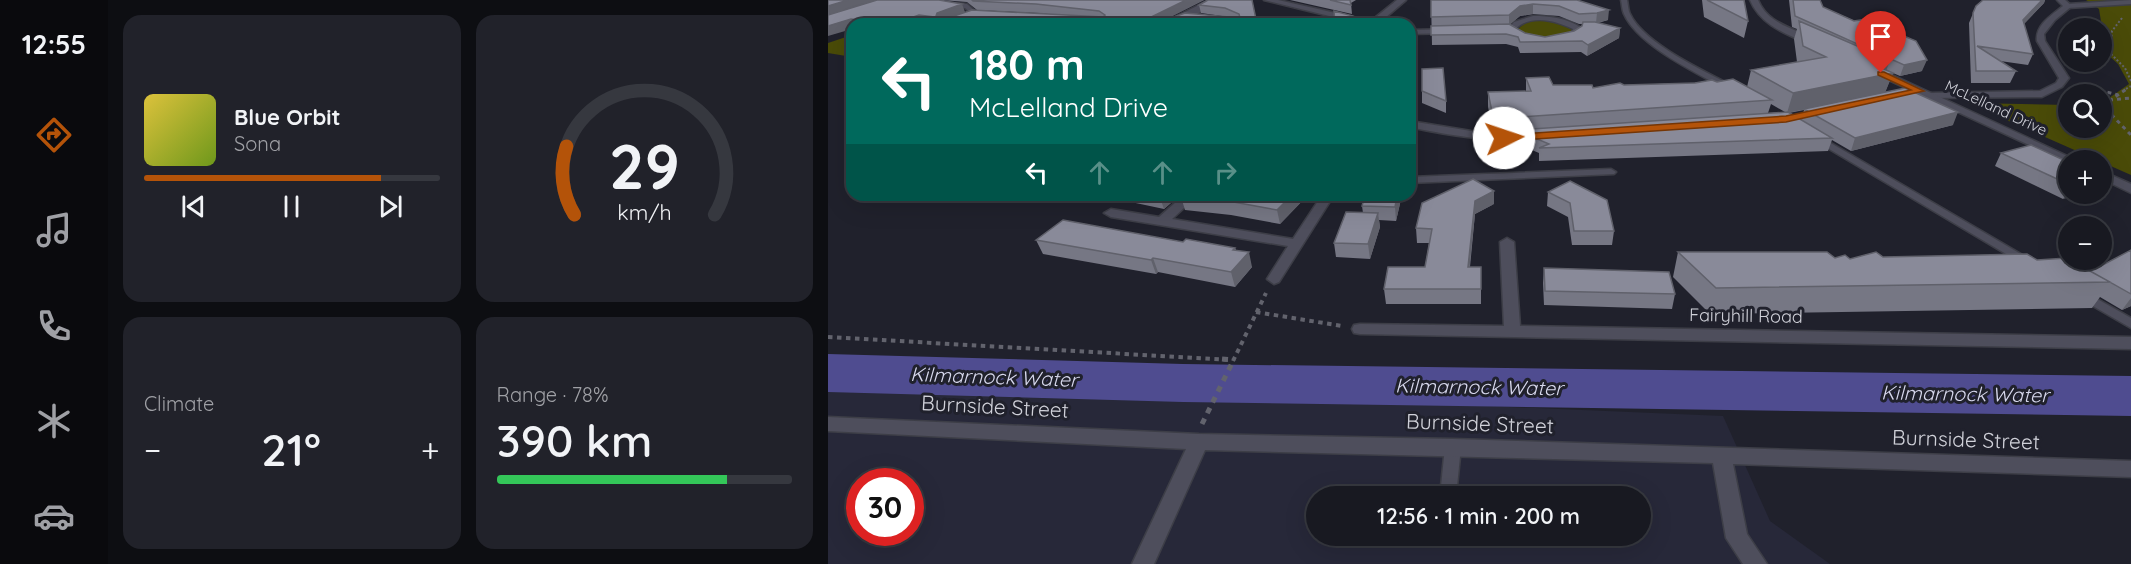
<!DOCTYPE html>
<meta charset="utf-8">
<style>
body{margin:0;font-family:Quicksand,sans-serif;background:#21222a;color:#f1f3f6;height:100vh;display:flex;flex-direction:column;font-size:22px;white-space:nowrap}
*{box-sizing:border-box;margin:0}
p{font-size:20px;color:#9fa0a5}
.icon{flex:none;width:33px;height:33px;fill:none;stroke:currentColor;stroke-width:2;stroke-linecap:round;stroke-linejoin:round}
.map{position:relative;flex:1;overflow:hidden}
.details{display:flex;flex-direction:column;gap:15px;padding:15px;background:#0d0e12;width:720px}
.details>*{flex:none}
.top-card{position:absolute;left:18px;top:18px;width:570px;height:183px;border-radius:18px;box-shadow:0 6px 24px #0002,0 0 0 2px #36383f;background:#00695c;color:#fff;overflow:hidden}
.buttons{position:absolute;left:1230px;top:18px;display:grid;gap:12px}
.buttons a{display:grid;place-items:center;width:54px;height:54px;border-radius:50%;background:#181921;box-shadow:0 6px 24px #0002,0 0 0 2px #36383f;font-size:30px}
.speed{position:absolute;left:18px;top:468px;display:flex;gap:12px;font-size:30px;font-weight:700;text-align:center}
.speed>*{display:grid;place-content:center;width:78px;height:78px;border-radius:50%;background:#181921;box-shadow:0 6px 24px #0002,0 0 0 2px #36383f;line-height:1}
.speed .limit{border:9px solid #d22;background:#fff;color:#111}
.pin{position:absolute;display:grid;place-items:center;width:51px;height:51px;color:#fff;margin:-62px -26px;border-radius:50% 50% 50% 0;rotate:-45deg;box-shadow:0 0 6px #0007}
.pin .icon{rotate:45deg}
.me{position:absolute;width:66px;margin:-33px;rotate:86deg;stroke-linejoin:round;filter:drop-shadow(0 0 4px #0008)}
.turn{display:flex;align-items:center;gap:21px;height:126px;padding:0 24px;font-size:27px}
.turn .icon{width:78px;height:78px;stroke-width:2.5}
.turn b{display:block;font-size:42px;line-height:51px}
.lanes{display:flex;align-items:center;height:57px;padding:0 24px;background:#0003;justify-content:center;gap:30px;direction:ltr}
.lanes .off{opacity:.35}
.big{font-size:45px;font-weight:600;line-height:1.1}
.details .widget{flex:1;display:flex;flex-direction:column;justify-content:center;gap:9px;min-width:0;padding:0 21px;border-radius:18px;background:#21222a}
.details .dial{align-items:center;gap:0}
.dial svg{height:156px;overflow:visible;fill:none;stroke:#36383f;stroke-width:7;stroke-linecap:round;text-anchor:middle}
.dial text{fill:#f1f3f6;stroke:none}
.song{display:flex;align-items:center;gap:18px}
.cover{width:72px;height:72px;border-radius:9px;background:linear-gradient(135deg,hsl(50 70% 55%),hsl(80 70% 35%))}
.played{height:6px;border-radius:3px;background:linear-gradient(90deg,#b45309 80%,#36383f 80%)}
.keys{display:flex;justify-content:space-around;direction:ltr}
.heat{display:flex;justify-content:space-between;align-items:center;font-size:33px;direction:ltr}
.charge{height:9px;border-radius:4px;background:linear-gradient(90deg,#34c759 78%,#36383f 0)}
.details .tiles{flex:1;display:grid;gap:15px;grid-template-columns:repeat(2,1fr)}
.trip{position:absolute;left:478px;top:486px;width:345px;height:60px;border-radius:30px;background:#181921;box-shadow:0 6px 24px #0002,0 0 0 2px #36383f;font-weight:600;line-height:60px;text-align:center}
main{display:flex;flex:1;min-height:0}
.tab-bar{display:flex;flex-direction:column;width:108px;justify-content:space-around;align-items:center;background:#0a0a0d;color:#9fa0a5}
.tab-bar .icon{width:42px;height:42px}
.tab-bar .selected{color:#b45309}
.tab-bar b{font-size:27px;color:#f1f3f6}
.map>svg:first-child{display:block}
.built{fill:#272839;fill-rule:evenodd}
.green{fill:#4a4b08}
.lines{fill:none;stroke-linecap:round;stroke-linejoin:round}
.river{fill:#4f4c90;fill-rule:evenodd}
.lane-casing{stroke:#3d3e47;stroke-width:3}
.street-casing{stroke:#3d3e47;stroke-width:3}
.secondary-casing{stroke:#3d3e47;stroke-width:3}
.path-far3{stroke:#62636d;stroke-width:2;stroke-dasharray:2 2;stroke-linecap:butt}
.path-far2{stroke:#62636d;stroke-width:3;stroke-dasharray:4 4;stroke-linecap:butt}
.path-far1{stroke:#62636d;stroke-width:4;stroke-dasharray:4.5 4.5;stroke-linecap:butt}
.path{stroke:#62636d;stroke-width:5;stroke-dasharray:6 6;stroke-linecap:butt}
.lane{fill:#4e4e5c;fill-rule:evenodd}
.street{fill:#4e4e5c;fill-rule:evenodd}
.secondary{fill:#4e4e5c;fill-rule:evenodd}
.wall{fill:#767784;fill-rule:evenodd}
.shaded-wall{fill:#60616b}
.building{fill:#898a99;stroke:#60616b;stroke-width:1.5}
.route{fill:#b45309;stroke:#753606;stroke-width:1.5}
.labels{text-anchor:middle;stroke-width:6;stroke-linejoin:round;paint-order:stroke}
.far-street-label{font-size:15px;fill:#d0d1d9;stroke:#20212c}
.street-label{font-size:18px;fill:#d0d1d9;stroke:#20212c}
.water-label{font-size:20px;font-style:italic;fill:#d8d9ee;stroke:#20212c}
.near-street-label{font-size:21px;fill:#d0d1d9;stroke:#20212c}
</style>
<main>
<nav class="tab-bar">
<b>12:55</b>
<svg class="icon selected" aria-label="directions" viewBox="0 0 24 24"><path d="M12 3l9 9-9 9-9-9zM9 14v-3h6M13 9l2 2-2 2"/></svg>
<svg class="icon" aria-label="music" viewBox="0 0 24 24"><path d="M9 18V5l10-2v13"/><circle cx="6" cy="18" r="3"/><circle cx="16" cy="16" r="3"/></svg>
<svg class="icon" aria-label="phone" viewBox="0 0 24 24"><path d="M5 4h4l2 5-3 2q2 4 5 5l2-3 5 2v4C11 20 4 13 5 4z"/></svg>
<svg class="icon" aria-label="climate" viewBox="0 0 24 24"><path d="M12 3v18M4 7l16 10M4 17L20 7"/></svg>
<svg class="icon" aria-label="car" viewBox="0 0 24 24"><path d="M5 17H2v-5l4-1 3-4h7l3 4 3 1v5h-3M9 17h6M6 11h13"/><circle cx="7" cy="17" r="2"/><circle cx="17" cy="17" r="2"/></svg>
</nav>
<section class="details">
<div class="tiles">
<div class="widget">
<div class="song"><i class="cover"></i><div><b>Blue Orbit</b><p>Sona</p></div></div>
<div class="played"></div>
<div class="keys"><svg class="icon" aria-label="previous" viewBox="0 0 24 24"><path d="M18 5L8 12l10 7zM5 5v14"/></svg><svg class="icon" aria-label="pause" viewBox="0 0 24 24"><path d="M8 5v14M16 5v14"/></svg><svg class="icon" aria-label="next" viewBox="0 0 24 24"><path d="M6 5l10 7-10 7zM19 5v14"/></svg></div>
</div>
<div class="widget dial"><svg viewBox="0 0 100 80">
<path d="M14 69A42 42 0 1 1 86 69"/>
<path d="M14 69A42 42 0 0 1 10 34" stroke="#b45309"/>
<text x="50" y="56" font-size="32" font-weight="700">29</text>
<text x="50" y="72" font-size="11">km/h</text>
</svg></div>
<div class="widget"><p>Climate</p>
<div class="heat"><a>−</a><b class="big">21°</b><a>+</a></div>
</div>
<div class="widget"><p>Range · 78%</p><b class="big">390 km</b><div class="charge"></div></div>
</div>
</section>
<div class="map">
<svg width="1303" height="564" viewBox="0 0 1303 564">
<rect width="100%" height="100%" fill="#20212c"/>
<!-- built -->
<path class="built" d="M0 378 895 416 942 521 1002 564H0ZM32 482H82V532H32ZM489 496H813V536H489Z"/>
<!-- green -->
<path class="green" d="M1258 0H1303V175L1140 103 1240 105V128H1274V103L1301 84 1290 64 1278 53 1271 9Z
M710 20 732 22 744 28V32L716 38 692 33 690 29 698 22Z
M24 35V54L18 56 0 53V43Z"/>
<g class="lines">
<!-- river -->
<path class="river" d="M0 354 355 364 1303 376V416L355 402 0 392Z"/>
<!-- lane casing -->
<g class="lane-casing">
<path id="lane" d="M793 0H799C800 4 800 10 802 14 816 44 878 72 907 87V91H901C871 74 810 46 796 14 794 10 794 4 793 0Z
M1303 0V4L1240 8 1237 6 1240 4Z
M989 135 1203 260 1205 262 1203 264H1195L986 140V136Z
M783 169 788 172 786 174 582 183V177Z
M1255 291 1303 318V328L1251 298 1249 295Z
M625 441 630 443 633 447 628 496H612L617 447 620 443Z"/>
</g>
<!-- street casing -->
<g class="street-casing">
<path id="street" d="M75 0 139 4 148 12 165 15 161 17 146 16 137 8Z
M381 0H390C375 13 353 24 333 24Z
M436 0H450L543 21 569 0H578L550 24H534Z
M1229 0H1237L1244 6 1227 20 1216 34 1217 41 1241 78 1234 87 1214 97 1099 98 1098 96 1103 93 1212 91 1228 83 1231 78 1209 41C1207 25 1224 15 1235 6Z
M705 16C721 16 740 18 753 28L752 34 737 41H731V37L744 33 745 29C731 22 711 16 696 23 691 25 688 29 684 31L680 29 686 22Z
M627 29 628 31 624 33 582 34V30Z
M582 121 643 131 705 133 711 136C695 149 604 132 582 127Z
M356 195H370L344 219 465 239 494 195H506L451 282 446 284 439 279 460 246 283 217 276 213 283 209 331 217Z
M679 238 686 242 692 326 1303 337V349L532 334 526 333 524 329 526 325 532 324 676 326 672 242Z
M0 417 371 434 625 439 1303 461V477L905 464 919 534 939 564H915L898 538 885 463 377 450 326 564H304L358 449 0 431Z"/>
</g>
<!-- secondary casing -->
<g class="secondary-casing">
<path id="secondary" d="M922 0H930C941 27 970 27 990 43L983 45C959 34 933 26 922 0Z
M1043 68H1049L1248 160 1238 162 1043 72Z
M1274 171 1303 184V193L1274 179Z"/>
</g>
<!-- path-far3 -->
<path class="path-far3" d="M1294 18 1284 31 1282 53 1297 68 1303 81
M1250 84 1270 89
M1298 89 1303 86"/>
<!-- path-far2 -->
<path class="path-far2" d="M1264 88 1290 95
M1281 100 1303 98
M1281 101 1300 88
M1274 104 1281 101 1278 109 1303 135"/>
<!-- path-far1 -->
<path class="path-far1" d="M428 312 514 326
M0 337 404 360
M405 361 438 293"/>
<!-- path -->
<path class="path" d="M394 359 404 360
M374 424 406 359"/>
<!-- lane -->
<use href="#lane" class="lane"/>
<!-- street -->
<use href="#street" class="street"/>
<!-- secondary -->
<use href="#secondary" class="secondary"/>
</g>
<!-- wall -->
<path class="wall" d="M0 0H376L340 18 401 17 373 13 371 5 424 0 429 24 333 22 329 24H24ZM113 0 139 2 149 10 211 13 229 15 137 12Z
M462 0H528L523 3 524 14Z
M603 0H749L780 20 770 23 792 28 791 38 759 56 753 52 692 53 690 47 678 44 604 45ZM705 14 731 16 751 24H755L754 26 746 31 717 37 697 33 682 24 692 16Z
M874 0H916L920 21 916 38 876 17Z
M961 0H992L995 7 1041 27 1094 71 1072 76 1058 70 1065 73 1057 92 1125 125 1023 151 1004 140 1000 151 711 161V153L687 143V132L676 133 665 132 660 107V92L698 91V78L725 85 765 88 796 85 889 82 919 87 923 70 969 62 966 39 969 29 964 27ZM943 104 957 112 940 113ZM976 110 973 120 961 113Z
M1155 0H1217L1216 3 1196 24 1205 54 1200 65 1172 61 1188 71 1182 83H1143L1141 23 1148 6Z
M594 91 618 101V113L594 103Z
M1173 153 1240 162V194L1235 199 1167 166Z
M742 181 786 231 784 245H744L740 217 719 206 720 192Z
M283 195H352L336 209 284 198Z
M480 195 452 224 403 215 357 210 353 197Z
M574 195 568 221 551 220 552 227 542 259 508 257 506 243 535 213 534 206Z
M666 204 647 214 642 267H653V304H558L556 289 597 267 601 243H589L588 228Z
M208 240 355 242 407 248 408 250 424 267 407 287 330 272 328 274 215 254Z
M1303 250V306L1294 310 1272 297 1264 308 882 314 845 277 850 252 1022 259 1055 257 1209 260 1248 263 1273 266Z
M716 268 847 294 844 309 716 305 715 283Z"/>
<!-- shaded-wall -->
<path class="shaded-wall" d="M20 0H53L0 16V6Z
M358 0H376L329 24H309Z
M1214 0H1217L1216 3 1190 30 1195 20Z
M134 4 137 12 120 19 109 18 108 16 109 13Z
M705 4V14L692 16 681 25V15L692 6Z
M781 10 780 20 768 23 769 13Z
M91 15 95 24H65Z
M23 19 26 24H24V29L0 36V26Z
M159 19 161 24H153L152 22Z
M792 28 791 38 759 56 760 45Z
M1062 60 1057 74 1065 73 1057 93 959 113 965 93 1049 63Z
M1099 60 1094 71 1072 76 1076 65Z
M1130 112 1125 125 1023 151 1027 138Z
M1240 190V194H1253L1235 199Z
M666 191V204L647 214 640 281V267L647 201Z
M331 195H352L336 209Z
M464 195H480L452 224 449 210Z
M569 195H574L568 221 567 207Z
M550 213 552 227 542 259 540 244Z
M421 252 424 267 407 287 403 272Z
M325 258 330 272 328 274 323 260Z
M1303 298V306L1294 310Z"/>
<!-- building -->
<path class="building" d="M0 0H20L0 6Z
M49 0H111L134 4 109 13 108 16 110 17H123L144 10 275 17 277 15 271 11 208 4 145 1 144 0H358L309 24H209L159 19 152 22 130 20 91 15 65 24 23 19 0 26V15Z
M380 0H424L429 24H333L334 18H343L357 13 412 18 411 14 397 8 371 5Z
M502 0H522L523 5Z
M603 0H749L781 10 769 13 751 14 731 6 705 4 692 6 681 15 603 17Z
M879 0H916L920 21Z
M965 0H992L995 7 1026 21 1038 19 1041 27 1054 33 1058 32 1068 37 1076 36 1088 41 1099 60 1076 65 967 16Z
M1155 0H1214L1195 20 1205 54 1149 46 1188 71H1148L1145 13 1148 6Z
M506 11 525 16 526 24H507Z
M971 21 1062 60 1049 63 1054 65 1049 66 1065 73 965 93 923 70 998 57 975 46Z
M755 22H767L792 28 760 45 754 41 692 42 690 37 678 34 603 35V26L681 24 697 33 717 37 746 31 754 26Z
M615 68 618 101 594 91V69Z
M721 77 725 85H764L765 88 792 83 796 85 867 83 884 80 889 82 905 79 944 100 676 118 665 117 660 92 703 91 698 78Z
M1077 88 1130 112 1027 138 976 109Z
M960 112 1004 138 711 148 721 144 688 130Z
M1203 145 1240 162V184L1173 153Z
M645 179 666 191 647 201 640 267H653V289H556L560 267H597L604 229 588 228 594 203Z
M742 181 779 200 786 231H746L742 203 720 192Z
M354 195H464L449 210 400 201 353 197Z
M537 195H569L567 207 534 206Z
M518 212 550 213 540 244 506 243Z
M235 220 355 242 358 239 407 248 405 250 421 252 403 272 325 258 323 260 208 240Z
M1303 250V294L1248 263 1260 260 1273 266Z
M850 252H999L1007 258 1017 255 1022 259 1048 252 1055 257 1199 254 1209 260 1239 258 1240 260H1242L1282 282 888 288Z
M716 268 841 272 847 294 717 291Z"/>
<!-- route -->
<path class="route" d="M1050 72H1056L1096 91 958 122 676 141 671 138 676 135 958 116 1083 90 1050 75Z"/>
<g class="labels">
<!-- far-street labels -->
<g class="far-street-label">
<text transform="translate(1168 108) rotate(25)" y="5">McLelland Drive</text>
</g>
<!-- street labels -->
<g class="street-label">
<text transform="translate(918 316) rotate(1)" y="6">Fairyhill Road</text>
</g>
<!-- water labels -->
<g class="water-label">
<text transform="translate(166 377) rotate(2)" y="7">Kilmarnock Water</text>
<text transform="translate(651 387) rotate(1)" y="7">Kilmarnock Water</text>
<text transform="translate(1137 394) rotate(1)" y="7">Kilmarnock Water</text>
</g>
<!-- near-street labels -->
<g class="near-street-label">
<text transform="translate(167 407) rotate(3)" y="7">Burnside Street</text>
<text transform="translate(652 424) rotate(2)" y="7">Burnside Street</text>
<text transform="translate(1138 440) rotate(2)" y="7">Burnside Street</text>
</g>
</g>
</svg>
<div class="buttons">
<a><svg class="icon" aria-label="sound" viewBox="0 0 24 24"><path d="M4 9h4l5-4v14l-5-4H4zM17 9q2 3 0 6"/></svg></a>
<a><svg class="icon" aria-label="search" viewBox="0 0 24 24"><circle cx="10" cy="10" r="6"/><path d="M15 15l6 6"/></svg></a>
<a>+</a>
<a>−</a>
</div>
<div class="speed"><div class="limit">30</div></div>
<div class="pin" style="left:1053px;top:73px;background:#d93025"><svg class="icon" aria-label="arrive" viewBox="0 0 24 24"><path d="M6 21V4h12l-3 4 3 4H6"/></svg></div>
<svg class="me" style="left:676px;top:138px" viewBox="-20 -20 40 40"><circle r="19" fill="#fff"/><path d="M0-13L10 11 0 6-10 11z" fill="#b45309"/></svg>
<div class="trip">12:56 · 1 min · 200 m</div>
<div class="top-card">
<div class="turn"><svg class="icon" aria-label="left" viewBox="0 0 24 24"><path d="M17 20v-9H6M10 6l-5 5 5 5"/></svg><div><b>180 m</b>McLelland Drive</div></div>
<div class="lanes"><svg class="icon" aria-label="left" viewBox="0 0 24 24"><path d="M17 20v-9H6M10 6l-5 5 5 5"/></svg><svg class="icon off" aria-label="ahead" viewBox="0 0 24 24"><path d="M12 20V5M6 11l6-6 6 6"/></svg><svg class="icon off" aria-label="ahead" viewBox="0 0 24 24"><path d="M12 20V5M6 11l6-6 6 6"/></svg><svg class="icon off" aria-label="right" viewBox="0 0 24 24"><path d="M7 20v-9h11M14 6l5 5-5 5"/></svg></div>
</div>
</div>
</main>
